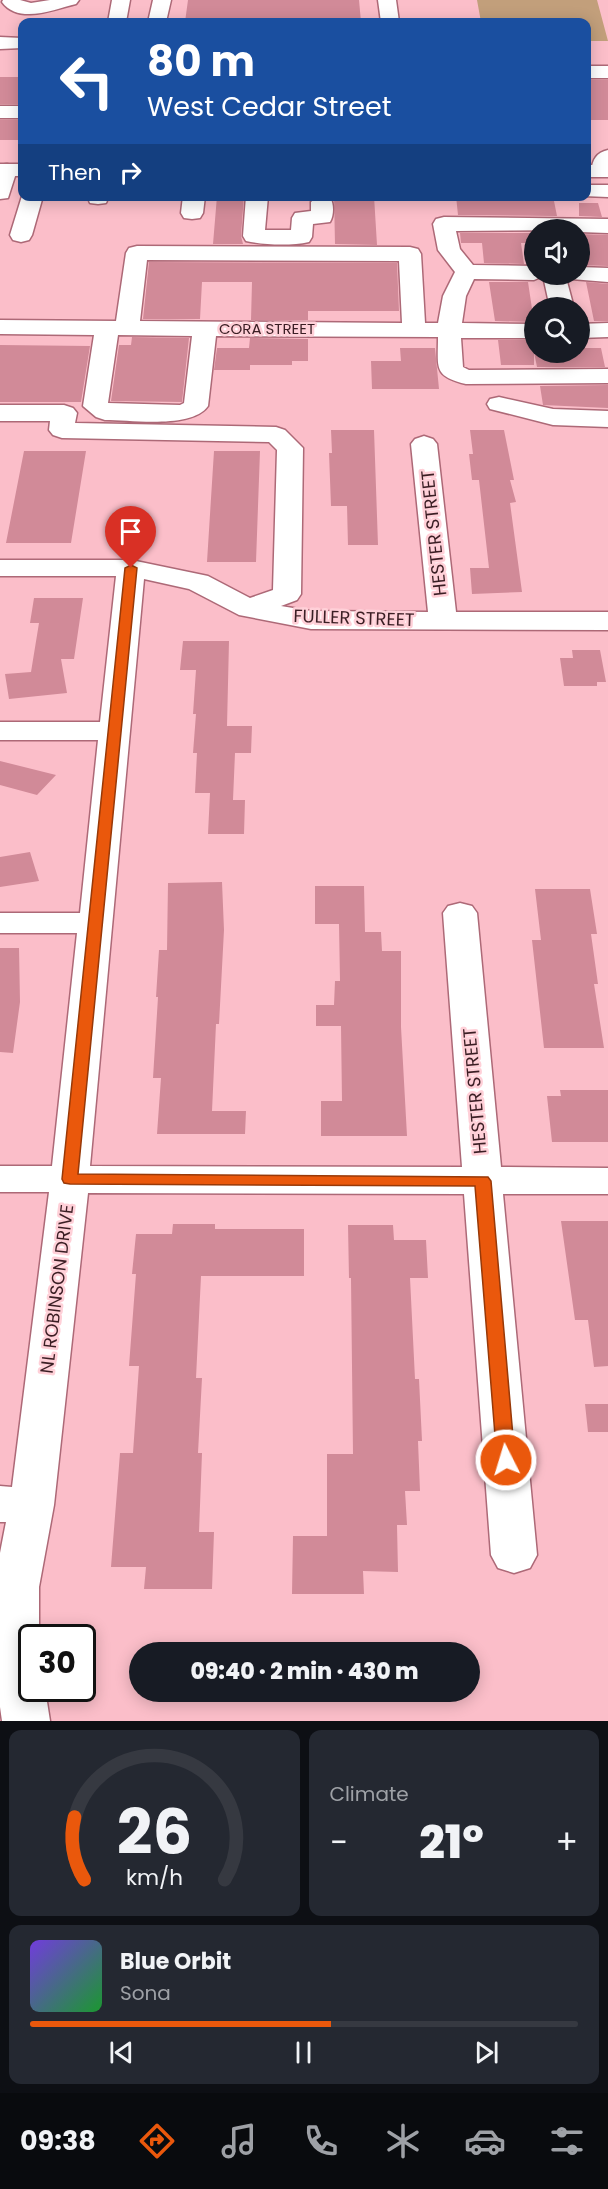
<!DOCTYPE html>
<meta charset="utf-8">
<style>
body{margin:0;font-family:Poppins,sans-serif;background:#242831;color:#f1f3f6;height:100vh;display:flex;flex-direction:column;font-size:22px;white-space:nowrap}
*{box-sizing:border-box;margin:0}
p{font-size:20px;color:#9ea1a6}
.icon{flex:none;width:33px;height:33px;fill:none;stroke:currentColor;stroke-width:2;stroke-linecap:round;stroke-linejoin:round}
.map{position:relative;height:1721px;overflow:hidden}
.drawer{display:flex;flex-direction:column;gap:9px;padding:9px;background:#0d0f14;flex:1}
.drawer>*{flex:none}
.hud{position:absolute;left:18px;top:18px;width:573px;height:183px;border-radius:12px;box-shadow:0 3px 15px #0003;background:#1a4fa0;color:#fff;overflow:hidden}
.fabs{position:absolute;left:524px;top:219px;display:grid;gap:12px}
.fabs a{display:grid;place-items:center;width:66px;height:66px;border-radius:50%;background:#171b24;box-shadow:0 3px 15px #0003;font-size:30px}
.speed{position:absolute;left:18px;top:1624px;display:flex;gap:12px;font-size:30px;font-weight:700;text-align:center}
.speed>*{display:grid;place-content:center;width:78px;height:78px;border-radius:50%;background:#171b24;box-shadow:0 3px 15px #0003;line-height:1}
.speed .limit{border:3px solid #111;border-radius:9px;background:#fff;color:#111}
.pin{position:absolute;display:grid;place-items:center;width:51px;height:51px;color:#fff;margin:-62px -26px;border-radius:50% 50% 50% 0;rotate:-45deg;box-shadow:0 0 6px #0007}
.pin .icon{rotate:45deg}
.me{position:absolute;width:66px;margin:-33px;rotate:355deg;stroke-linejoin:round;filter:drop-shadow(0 0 4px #0008)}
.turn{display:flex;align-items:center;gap:21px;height:126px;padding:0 30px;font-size:27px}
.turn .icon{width:78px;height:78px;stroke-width:2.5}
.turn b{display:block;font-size:42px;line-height:51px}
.then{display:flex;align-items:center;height:57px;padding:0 30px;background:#0003;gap:12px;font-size:22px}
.big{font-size:45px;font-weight:800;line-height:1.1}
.drawer .widget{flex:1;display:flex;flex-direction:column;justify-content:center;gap:9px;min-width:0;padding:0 21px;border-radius:12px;background:#242831}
.drawer .dial{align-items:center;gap:0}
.dial svg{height:156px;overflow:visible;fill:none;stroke:#363941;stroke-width:7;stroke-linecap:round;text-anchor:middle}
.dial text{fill:#f1f3f6;stroke:none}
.song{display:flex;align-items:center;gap:18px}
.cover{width:72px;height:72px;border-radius:9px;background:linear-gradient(135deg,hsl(260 70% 55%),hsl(130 70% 35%))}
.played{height:6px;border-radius:3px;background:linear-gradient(90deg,#ea580c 55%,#363941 55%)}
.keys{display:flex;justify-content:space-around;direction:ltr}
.heat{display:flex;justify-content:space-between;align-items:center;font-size:33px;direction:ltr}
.drawer .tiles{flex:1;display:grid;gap:9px;grid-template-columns:1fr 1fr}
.widget:last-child{grid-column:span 2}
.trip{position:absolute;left:129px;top:1642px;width:351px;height:60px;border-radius:30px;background:#171b24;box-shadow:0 3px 15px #0003;font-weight:800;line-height:60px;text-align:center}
.tab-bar{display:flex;height:96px;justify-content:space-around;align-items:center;background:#090b0e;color:#9ea1a6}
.tab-bar .icon{width:42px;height:42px}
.tab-bar .active{color:#ea580c}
.tab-bar b{font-size:27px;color:#f1f3f6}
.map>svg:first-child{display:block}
.green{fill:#c29f7b}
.building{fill:#d18a98}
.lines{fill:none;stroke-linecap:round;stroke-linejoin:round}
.minor-casing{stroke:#ad6977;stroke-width:3}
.major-casing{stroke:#ad6977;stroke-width:3}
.minor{fill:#fff;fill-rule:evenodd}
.major{fill:#fff;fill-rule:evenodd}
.route{fill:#ea580c;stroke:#983908;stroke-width:1.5}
.labels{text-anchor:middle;stroke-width:5;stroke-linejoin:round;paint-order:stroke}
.far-street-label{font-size:15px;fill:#3b1e24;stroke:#ffd0d8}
.street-label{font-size:18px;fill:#3b1e24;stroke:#ffd0d8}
</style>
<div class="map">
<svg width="608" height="1721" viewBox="0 0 608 1721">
<rect width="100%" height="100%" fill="#fbbec9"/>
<!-- green -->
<path class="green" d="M477 0H597L608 41H587L586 22H481Z"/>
<!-- building -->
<path class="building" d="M188 0H359L361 22H185Z
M0 77H22V104H0Z
M586 80H608V120H586Z
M0 120H22V140H0Z
M217 196H244L241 236 243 244H213Z
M334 196H374L377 245 335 244Z
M456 196H553L557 216 458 215Z
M579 203H598L602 217 579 216Z
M460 233H534V243H521L524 264 484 263 482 243H461Z
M579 234 608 235V266L579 265Z
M149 262 397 263 399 311H308V320H251L252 282H202L200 319H143Z
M489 282H528L534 322 495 321Z
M586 282 608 284V321H594Z
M132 337 189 338 182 402 111 401 119 345H131Z
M250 338 308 339V361H292V365H250V370H214L217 348H249Z
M498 340H534V365H501Z
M0 345 90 346 81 402H0Z
M400 348H435L439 389H372L371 361H401Z
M579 348H601L605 367H537L534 352H579Z
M608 385V408L543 405 540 386Z
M331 430H374L378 545H348L347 506H331L329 453H332Z
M470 430H504L514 480H510L516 502 510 503 522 592 472 594 470 568H489L479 480H472L469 454H473Z
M24 451H86L71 543H6Z
M214 451H260L256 562H207Z
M34 598H83L74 659H61L67 693 9 699 5 674 31 672 39 623H30Z
M183 641H229L227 726H252L251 753H235L233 800H245L244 834H208L210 793H195L197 753H193L196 714H193L196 670H180Z
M572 650H600L606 682H597V686H564L560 658H573Z
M0 761 56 775 37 795 0 785Z
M30 852 39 881 0 887V857Z
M222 882 224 930 219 1024H216L212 1111H246L245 1134H157L161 1078H153L158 997H156L159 950H167L168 883Z
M315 886H364L365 932H381L382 951H401V1027L407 1136H321V1101H342L341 1026H316V1005H334L335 981H340L339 924H315Z
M535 889H590L597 934H591L598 984H594L604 1048H544L532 940H541Z
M0 948H19L20 1002 13 1053 0 1052Z
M560 1090H608V1142H552L547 1096H561Z
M561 1221H608V1366L594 1367 588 1320H575Z
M173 1224H215V1229H304V1276H201L196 1378H202L198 1453H202L199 1532H214L212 1589H144L146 1567H111L120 1453H133L139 1366H129L136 1274H132L136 1234H172Z
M348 1225H393L394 1240H426L428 1278H410L415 1379H419L422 1441H418L420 1491H405L407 1525H397L398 1572 363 1571 364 1594H292L293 1536H327V1454H353L351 1278H349Z
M585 1404H608V1432H588Z"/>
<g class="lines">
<!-- minor casing -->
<g class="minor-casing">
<path id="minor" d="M3 0H20L31 3 50 0H79L76 4C55 9 19 25 2 2Z
M112 0H130L126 22H108Z
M153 0H171L166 22H148Z
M378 0H396L399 22H381Z
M0 37 22 38V48L0 49Z
M586 66H608V78H586Z
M0 106H22V118H0Z
M608 150V176L594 175 591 171C593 159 596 153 608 150Z
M7 164 14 166 17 170 8 198 0 199V165Z
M586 185H608V197L583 196H586Z
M22 196H43L32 235 29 240 21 242 13 240 10 235Z
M87 196H109L106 203 98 204 90 203Z
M183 196H205L203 213 200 218 192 219 184 218 181 213Z
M246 196H268L265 230H291L292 218 295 213 311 211V202L318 196 330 197C334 204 334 215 330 222L313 224 312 237 309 242C291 246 264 245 246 241L243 236Z
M444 217 608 219V233L579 232V230L456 231 460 249 473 265 534 266V274H565L574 308H550L543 276 534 280 474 279 466 296 462 323 534 324V338H461L463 367 469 370 608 369V383L466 384C433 376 438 368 438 337L216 336 208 406C192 429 132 420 105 420L96 417 83 406 94 335 0 334V320L116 321 126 253 129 248 137 246 410 247 418 249 421 254 425 323H438L443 296 455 272 438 250 433 224 436 219ZM147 260 399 261 402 323 140 321ZM118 335 192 336 184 403 180 405 108 403Z
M579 267 608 268V282L571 279 568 274H579Z
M608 323V337L579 338V324Z
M499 397 553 409 608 411V427L553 425 490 409 487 404 490 399Z
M0 405H64L73 408 77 413 75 423 276 427 285 430 303 448 301 594 297 600 281 606 311 611 428 612 411 444 415 439 424 436 433 439 437 444 456 612H608V630L311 629 239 615 189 589 144 579 90 1166 462 1167 443 913 448 906 460 903 472 906 477 913 501 1167 608 1168V1194H503L537 1555 530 1568 514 1573 498 1568 491 1555 464 1194 88 1193 54 1505 39 1587V1638H32V1689H45L50 1721H2L0 1707V1553L6 1522H0V1486L12 1487 49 1192H0V1166H52L77 933H0V913H80L98 740H0V722H100L116 576H0V560H131L208 576 250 598 273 590 277 450 269 442 62 438 53 435 49 430 50 421H0Z"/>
</g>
<!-- major casing -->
<g class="major-casing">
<path id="major" d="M0 164H22V176H0Z
M586 165H608V177H586Z"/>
</g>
<!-- minor -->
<use href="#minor" class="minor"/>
<!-- major -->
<use href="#major" class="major"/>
</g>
<!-- route -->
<path class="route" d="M131 565 137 568 78 1174 488 1177 491 1181 515 1460 512 1465 506 1467 500 1465 497 1460 475 1186 70 1184 64 1183 62 1179 125 568Z"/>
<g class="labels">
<!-- far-street labels -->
<g class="far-street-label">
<text x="267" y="334">CORA STREET</text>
</g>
<!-- street labels -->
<g class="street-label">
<text transform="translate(434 533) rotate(-96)" y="6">HESTER STREET</text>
<text transform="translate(354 618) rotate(2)" y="6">FULLER STREET</text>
<text transform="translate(475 1091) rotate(-95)" y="6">HESTER STREET</text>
<text transform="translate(57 1289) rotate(-83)" y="6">NL ROBINSON DRIVE</text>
</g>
</g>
</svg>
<div class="fabs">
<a><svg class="icon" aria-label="sound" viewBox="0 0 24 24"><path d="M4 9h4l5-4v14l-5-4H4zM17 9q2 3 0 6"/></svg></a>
<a><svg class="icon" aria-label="search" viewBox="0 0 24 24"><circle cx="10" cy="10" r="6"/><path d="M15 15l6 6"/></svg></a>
</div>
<div class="speed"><div class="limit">30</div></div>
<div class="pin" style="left:131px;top:568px;background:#d93025"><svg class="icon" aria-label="arrive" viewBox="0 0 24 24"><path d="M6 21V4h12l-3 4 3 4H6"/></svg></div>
<svg class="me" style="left:506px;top:1460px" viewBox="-20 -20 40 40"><circle r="17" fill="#ea580c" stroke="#fff" stroke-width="3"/><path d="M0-11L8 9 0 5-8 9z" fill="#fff"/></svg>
<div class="trip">09:40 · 2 min · 430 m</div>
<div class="hud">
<div class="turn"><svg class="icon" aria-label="left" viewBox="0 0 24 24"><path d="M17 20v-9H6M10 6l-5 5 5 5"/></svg><div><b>80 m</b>West Cedar Street</div></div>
<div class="then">Then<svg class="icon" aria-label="right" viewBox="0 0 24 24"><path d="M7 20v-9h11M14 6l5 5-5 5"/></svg></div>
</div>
</div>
<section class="drawer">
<div class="tiles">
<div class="widget dial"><svg viewBox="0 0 100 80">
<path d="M14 69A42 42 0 1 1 86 69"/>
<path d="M14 69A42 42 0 0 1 9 37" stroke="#ea580c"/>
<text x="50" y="56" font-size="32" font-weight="700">26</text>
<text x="50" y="72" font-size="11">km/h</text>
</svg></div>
<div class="widget"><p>Climate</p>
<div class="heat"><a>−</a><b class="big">21°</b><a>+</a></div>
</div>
<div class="widget">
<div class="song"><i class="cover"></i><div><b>Blue Orbit</b><p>Sona</p></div></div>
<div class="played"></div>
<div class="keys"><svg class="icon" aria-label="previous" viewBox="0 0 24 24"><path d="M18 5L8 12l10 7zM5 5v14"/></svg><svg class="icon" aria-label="pause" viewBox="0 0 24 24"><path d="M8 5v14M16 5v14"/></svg><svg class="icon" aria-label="next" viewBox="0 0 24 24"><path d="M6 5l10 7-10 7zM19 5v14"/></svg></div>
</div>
</div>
</section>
<nav class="tab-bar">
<b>09:38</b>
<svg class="icon active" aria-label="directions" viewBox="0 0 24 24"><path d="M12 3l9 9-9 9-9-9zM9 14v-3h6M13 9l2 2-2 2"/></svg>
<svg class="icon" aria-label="music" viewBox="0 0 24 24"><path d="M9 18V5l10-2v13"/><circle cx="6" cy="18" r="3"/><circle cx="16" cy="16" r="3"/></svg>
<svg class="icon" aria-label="phone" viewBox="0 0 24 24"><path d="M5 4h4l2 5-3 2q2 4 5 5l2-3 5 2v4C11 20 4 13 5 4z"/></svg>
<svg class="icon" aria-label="climate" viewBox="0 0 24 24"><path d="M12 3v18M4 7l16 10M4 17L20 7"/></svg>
<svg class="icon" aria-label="car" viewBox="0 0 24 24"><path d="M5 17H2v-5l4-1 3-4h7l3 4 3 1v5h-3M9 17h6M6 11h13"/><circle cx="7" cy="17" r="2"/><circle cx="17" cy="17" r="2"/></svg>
<svg class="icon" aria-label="filters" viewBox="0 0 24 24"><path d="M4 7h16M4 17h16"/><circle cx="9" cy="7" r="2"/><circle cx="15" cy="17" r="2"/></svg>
</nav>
